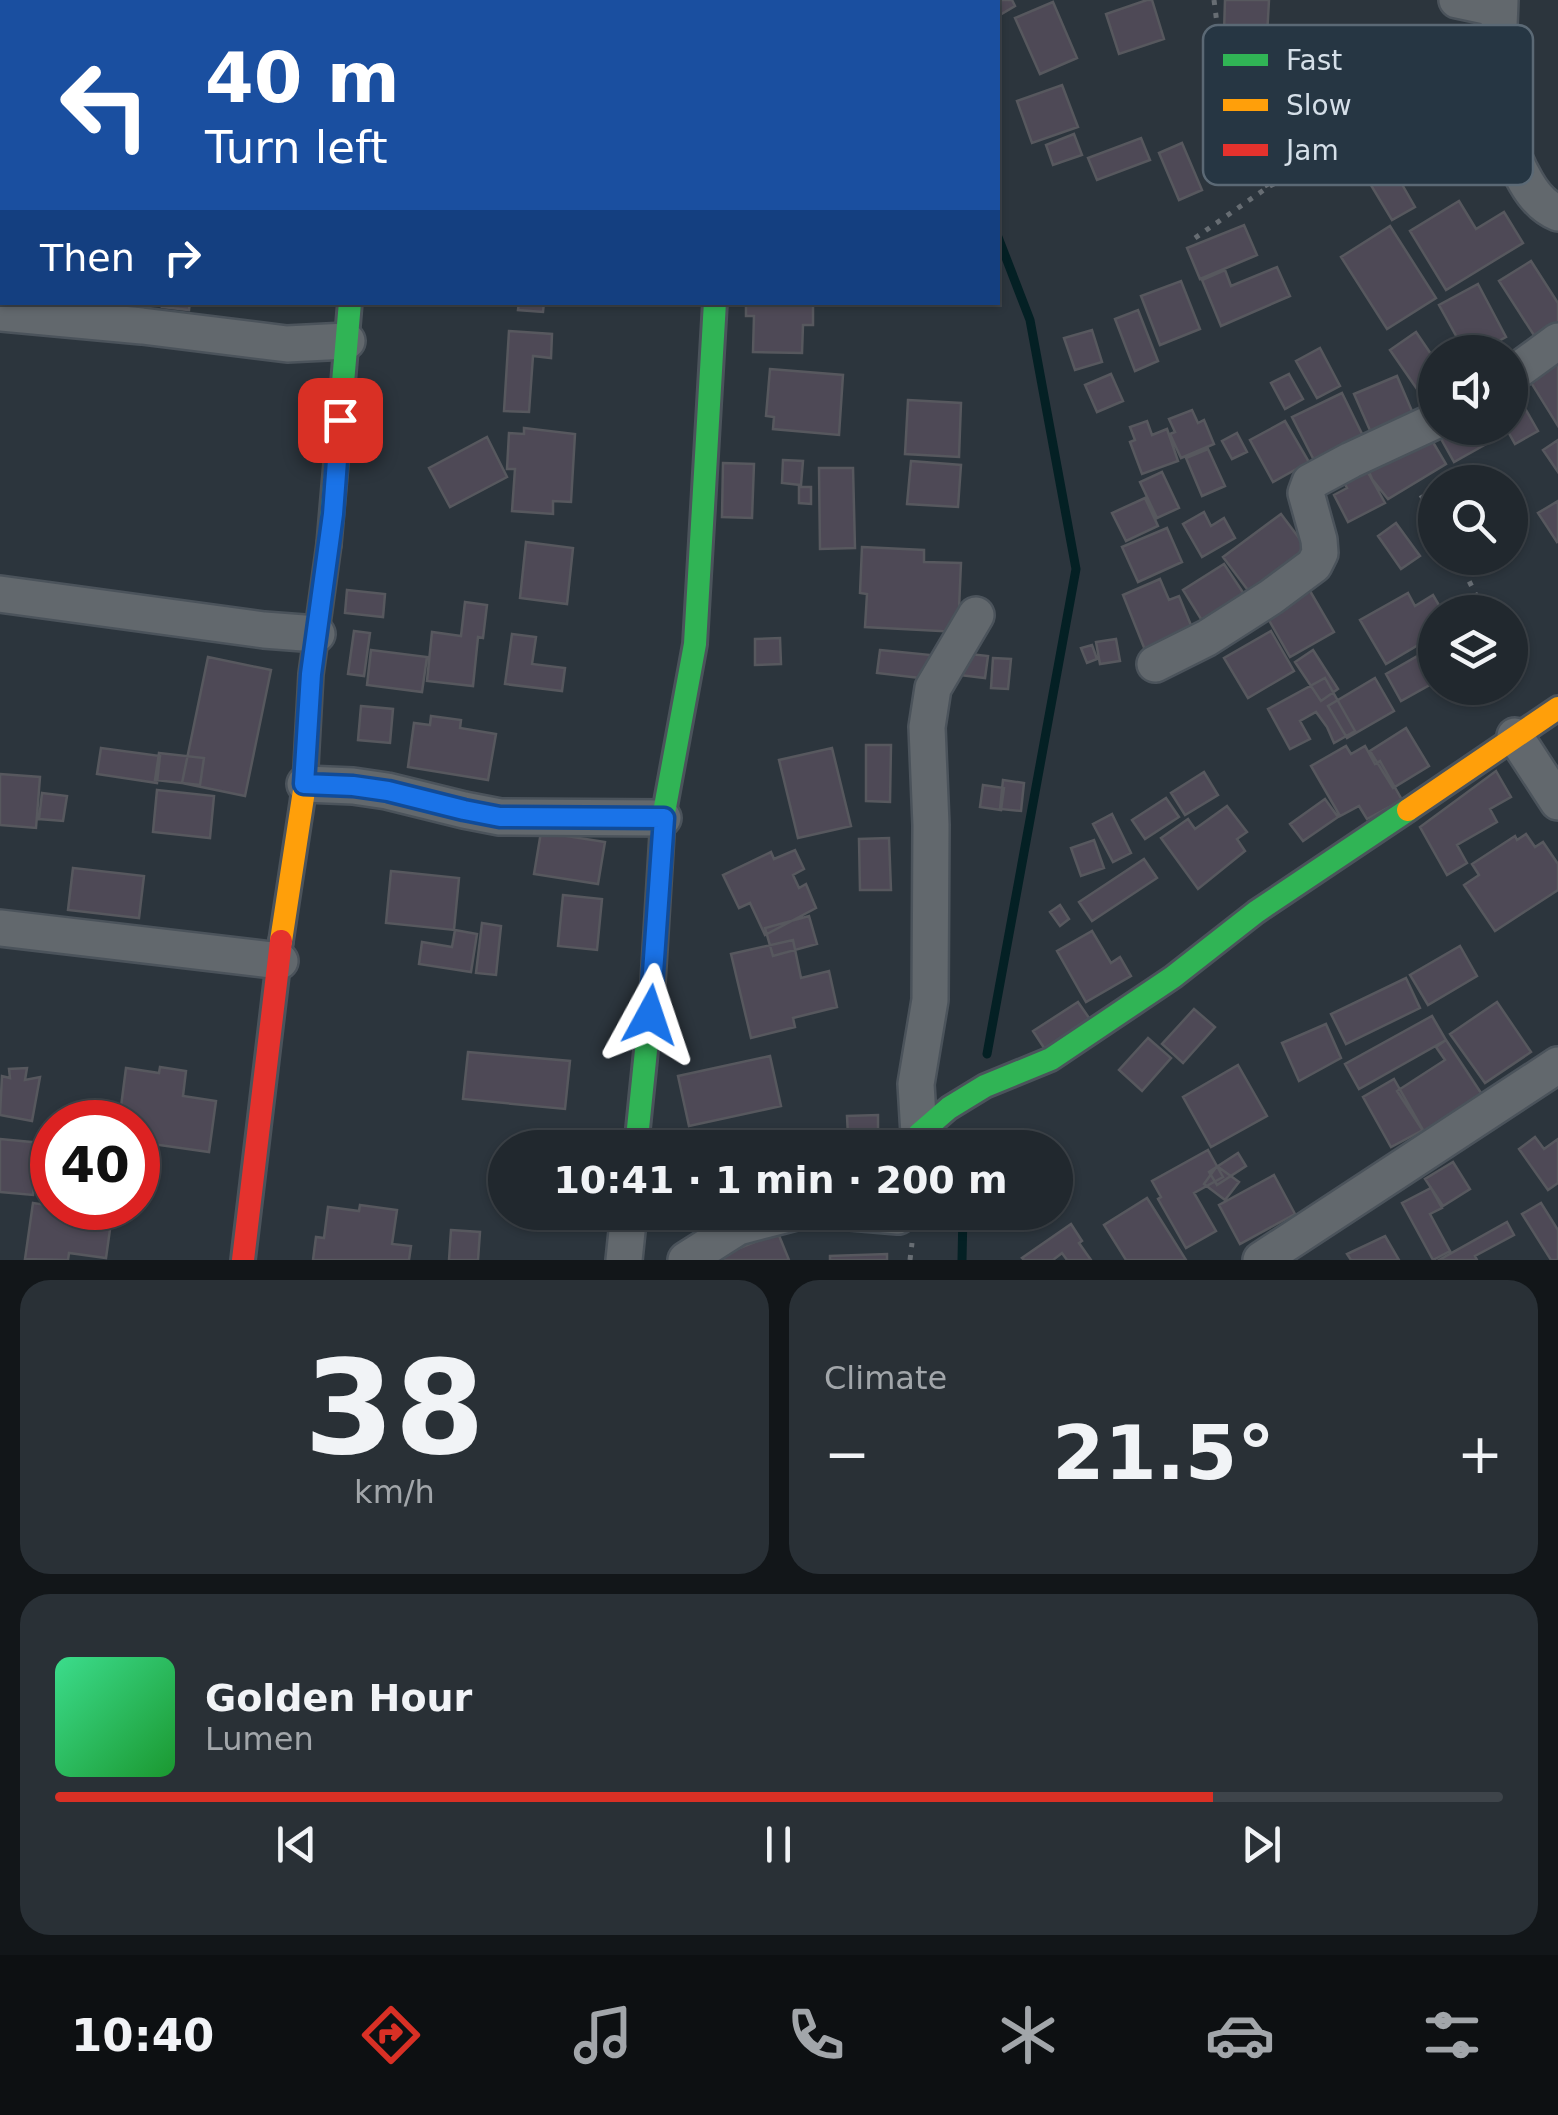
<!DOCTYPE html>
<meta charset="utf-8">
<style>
body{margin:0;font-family:"DejaVu Sans",sans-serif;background:#293036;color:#f1f3f6;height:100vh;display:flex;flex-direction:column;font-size:38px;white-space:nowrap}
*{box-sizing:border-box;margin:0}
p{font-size:32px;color:#a2a6aa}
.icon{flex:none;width:55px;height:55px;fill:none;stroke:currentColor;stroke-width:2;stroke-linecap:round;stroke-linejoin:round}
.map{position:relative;height:1260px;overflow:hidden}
.details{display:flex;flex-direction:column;gap:20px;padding:20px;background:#121619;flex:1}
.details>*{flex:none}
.hud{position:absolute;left:0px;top:0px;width:1000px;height:305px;box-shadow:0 2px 8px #0004,0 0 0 2px #3e444a;background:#1a4fa0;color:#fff;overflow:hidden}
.fabs{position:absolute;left:1418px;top:335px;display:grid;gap:20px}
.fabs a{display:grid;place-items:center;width:110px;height:110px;border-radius:50%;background:#21282e;box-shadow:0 2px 8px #0004,0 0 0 2px #3e444a;font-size:50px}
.speed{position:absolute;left:30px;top:1100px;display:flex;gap:20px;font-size:50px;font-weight:700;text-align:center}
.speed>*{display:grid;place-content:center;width:130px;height:130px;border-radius:50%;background:#21282e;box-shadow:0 2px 8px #0004,0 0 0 2px #3e444a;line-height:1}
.speed .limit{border:15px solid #d22;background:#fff;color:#111}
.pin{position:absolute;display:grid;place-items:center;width:85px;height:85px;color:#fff;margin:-42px;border-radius:20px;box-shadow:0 5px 15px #0006}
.me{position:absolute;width:110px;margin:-55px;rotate:5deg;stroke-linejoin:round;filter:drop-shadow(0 0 8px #0008)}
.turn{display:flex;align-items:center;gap:35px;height:210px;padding:0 40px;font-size:45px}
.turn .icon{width:130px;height:130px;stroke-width:2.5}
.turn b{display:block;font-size:70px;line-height:85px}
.then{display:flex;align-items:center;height:95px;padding:0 40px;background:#0003;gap:20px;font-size:38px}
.big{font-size:75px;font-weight:700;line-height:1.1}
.details .tile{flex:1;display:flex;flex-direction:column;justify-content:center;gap:15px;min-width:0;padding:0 35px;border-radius:30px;background:#293036}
.details .dial{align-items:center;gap:0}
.dial b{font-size:130px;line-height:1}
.song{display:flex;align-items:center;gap:30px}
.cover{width:120px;height:120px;border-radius:15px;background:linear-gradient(135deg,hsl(150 70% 55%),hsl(130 70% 35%))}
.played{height:10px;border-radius:5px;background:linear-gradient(90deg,#d93025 80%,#3e444a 80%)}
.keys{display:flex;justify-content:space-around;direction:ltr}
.heat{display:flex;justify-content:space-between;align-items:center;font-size:55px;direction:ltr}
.details .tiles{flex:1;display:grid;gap:20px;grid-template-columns:1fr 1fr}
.tile:last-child{grid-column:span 2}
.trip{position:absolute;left:488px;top:1130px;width:585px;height:100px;border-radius:50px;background:#21282e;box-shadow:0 2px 8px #0004,0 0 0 2px #3e444a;font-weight:700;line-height:100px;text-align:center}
.tab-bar{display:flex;height:160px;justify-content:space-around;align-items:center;background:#0d1012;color:#a2a6aa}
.tab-bar .icon{width:70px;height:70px}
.tab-bar .current{color:#d93025}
.tab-bar b{font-size:45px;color:#f1f3f6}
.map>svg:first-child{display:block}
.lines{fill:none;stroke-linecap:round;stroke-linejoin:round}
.stream{stroke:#042024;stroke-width:9}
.building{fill:#4e4956;stroke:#57585e;stroke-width:2.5}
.street-casing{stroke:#4b535b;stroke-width:40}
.fast-casing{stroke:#4b535b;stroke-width:28}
.slow-casing{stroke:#4b535b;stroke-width:28}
.jam-casing{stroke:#4b535b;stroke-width:28}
.path{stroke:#676d73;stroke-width:5;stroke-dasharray:5 8;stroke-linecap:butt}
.street{stroke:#62686d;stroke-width:35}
.fast{stroke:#30b455;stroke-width:22}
.slow{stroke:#ff9f0a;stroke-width:22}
.jam{stroke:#e5322d;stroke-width:22}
.route-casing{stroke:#114b97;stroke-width:25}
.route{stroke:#1a73e8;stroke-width:18}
.key{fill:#263643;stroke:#5b6975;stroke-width:2.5}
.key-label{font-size:28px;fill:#d5dfe8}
</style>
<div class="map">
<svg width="1558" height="1260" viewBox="0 0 1558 1260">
<rect width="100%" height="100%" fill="#2c353d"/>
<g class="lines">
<!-- stream -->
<path class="stream" d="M904 0 905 2
M987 1054 1076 569 1030 320 998 237
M962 1260 963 1212"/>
</g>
<!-- building -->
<path class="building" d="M981 0H1012L1015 6 998 16V2H983Z
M1147 0H1152L1164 39 1119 54 1106 14Z
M1225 0H1269L1267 36 1224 33Z
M1053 2 1077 58 1040 74 1015 18Z
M1062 85 1078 127 1032 143 1017 101Z
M1074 134 1082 155 1053 165 1046 145Z
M1141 138 1150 160 1097 180 1088 158Z
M1182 143 1202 190 1179 200 1159 153Z
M1384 153 1415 207 1392 220 1360 167Z
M1459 201 1476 229 1504 212 1523 243 1446 290 1410 231Z
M1244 225 1257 255 1200 279 1187 248Z
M1390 226 1436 298 1387 329 1341 257Z
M1531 261 1558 303V331L1539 343 1499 281Z
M1277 267 1290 296 1221 326 1202 280 1225 270 1231 286Z
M1181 281 1200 329 1160 345 1141 296Z
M1478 284 1506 337 1478 352H1465L1439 305Z
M163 302H190L189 310 162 307Z
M519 302H544L543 312 518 310Z
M746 302H804V305H813V325H803L802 353 753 352 754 316H746Z
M1138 310 1158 361 1135 371 1115 319Z
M1092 330 1102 362 1075 370 1064 338Z
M509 331 552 334 551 358 533 356 529 412 504 411Z
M1416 332 1435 360V415L1390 350Z
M1320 348 1340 386 1317 398 1296 361Z
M1558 363V426L1530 381Z
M770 369 843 375 839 435 773 429 774 417 766 416Z
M1111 374 1123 401 1097 412 1085 385Z
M1289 374 1303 399 1285 409 1271 383Z
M1397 376 1418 425 1376 444 1354 394Z
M1514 389 1538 431 1515 444 1506 428H1510V392Z
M1342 393 1366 442 1317 466 1292 417Z
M908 400 961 403 959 457 905 454Z
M1192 410 1198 423 1204 420 1214 444 1181 458 1170 434 1175 432 1169 419Z
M1147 421 1152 435 1167 429 1178 461 1142 474 1130 442 1135 440 1130 427Z
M1285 421 1309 462 1273 482 1250 440Z
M1424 427 1446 464 1388 499 1372 479 1365 462Z
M524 428 575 434 571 502 553 501V514L512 511 515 469H507L509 433 524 434Z
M1435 428H1501L1504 434 1454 462Z
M1237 433 1247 452 1232 459 1222 441Z
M487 437 507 477 450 507 429 468Z
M1558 440V472L1543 450Z
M1208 449 1225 486 1202 496 1186 458Z
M783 460 803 461 801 485 782 483Z
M1361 460 1385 503 1348 522 1334 495 1347 488 1339 473Z
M911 461 961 465 958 507 907 504Z
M723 463 754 464 752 518 722 517Z
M819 468H853L855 548 820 549Z
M1162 472 1179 508 1157 518 1140 482Z
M799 487H811V504L799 503Z
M1145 498 1158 526 1126 541 1112 513Z
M1558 501V541L1557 542 1538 513Z
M1204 512 1211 526 1224 518 1235 538 1202 557 1183 524Z
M1281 514 1311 554 1253 597 1223 557Z
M1396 523 1420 556 1401 569 1378 536Z
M1167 528 1182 562 1138 582 1122 547Z
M526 542 573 548 567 604 520 598Z
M862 547 924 550V562L961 563 958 632 865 627 867 594 860 593Z
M1224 564 1248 600 1206 627 1183 590Z
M1160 579 1169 600 1179 596 1193 630 1145 650 1123 595Z
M347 590 385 594 383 617 345 613Z
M1310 591 1334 632 1290 657 1266 615Z
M1408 593 1415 606 1433 595 1443 612H1435V635L1386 664 1360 620Z
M1460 601 1468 612H1452L1451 611Z
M465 602 487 605 483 638 478 637 473 686 427 681 432 632 461 636Z
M354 631 370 633 364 676 348 674Z
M1271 631 1294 671 1248 698 1224 658Z
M512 634 536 637 532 664 565 668 562 691 505 684Z
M780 638 781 664 755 665V639Z
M1116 639 1120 661 1100 664 1096 642Z
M1092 645 1097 659 1087 663 1081 648Z
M1435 646V682L1401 701 1386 674Z
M371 650 427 657 422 692 367 685Z
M880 650 931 655 929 679 877 673Z
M1313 650 1338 689 1321 701 1295 662Z
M961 653 988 656 985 678 959 675Z
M208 657 271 670 245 796 182 783Z
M993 658 1011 659 1008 689 991 688Z
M1325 678 1355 731 1334 743 1327 727 1316 712 1300 721 1310 739 1290 749 1268 709Z
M1375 678 1394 711 1347 738 1328 706Z
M361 706 393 709 390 743 358 740Z
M431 716 461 720 460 728 496 734 488 780 408 767 414 723 430 725Z
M1406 728 1429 766 1393 788 1370 751Z
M866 745H891L890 802 866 801Z
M1346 746 1351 754 1365 746 1375 764 1380 761 1402 800 1367 819 1359 806 1340 816 1311 766Z
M101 748 160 756 157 783 97 774Z
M832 748 851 826 798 838 779 760Z
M159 753 204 758 200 785 155 780Z
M1496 771 1511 797 1490 809 1497 822 1457 845 1467 863 1447 875 1420 827Z
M1204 772 1218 795 1185 815 1171 793Z
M0 774 40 777 36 828 0 825Z
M1003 780 1024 783 1021 811 1000 809Z
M983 785 1004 788 1001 810 980 807Z
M157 790 214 796 210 838 153 832Z
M42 793 67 796 63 821 39 819Z
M1166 798 1179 817 1145 839 1132 820Z
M1325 799 1338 817 1303 841 1290 824Z
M1227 806 1247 832 1237 839 1245 851 1198 889 1161 838 1188 819 1195 829Z
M1112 814 1131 853 1113 862 1093 824Z
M541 832 605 842 598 884 534 874Z
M1526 834 1535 847 1543 842 1558 864V890L1495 931 1464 885 1479 875 1472 864 1515 836 1517 840Z
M889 838 891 890H860L859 839Z
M1094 840 1104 868 1081 876 1071 848Z
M795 850 804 869 793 875 799 888 806 884 816 908 765 935 750 903 739 908 723 875 771 852 774 859Z
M1144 859 1157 878 1092 921 1079 902Z
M73 868 144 876 139 918 68 910Z
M391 871 459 878 454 930 386 923Z
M563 895 602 899 597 950 558 946Z
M1060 905 1069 919 1060 926 1050 912Z
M809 916 817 944 773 956 765 928Z
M482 923 501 926 496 975 476 973Z
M455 930 477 934 471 972 419 964 422 942 452 947Z
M1092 931 1111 963 1120 957 1131 976 1086 1002 1057 951Z
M793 940 801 978 829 971 837 1007 793 1018 795 1027 751 1038 731 954Z
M1460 946 1477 976 1428 1005 1410 975Z
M1406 978 1420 1008 1346 1044 1331 1014Z
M1078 1002 1096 1028 1050 1057 1033 1031Z
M1497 1002 1531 1052 1485 1083 1450 1034Z
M1194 1009 1215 1027 1183 1063 1162 1044Z
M1432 1016 1446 1040 1359 1089 1345 1064Z
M1326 1024 1341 1058 1299 1081 1282 1043Z
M1148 1038 1171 1058 1142 1091 1119 1070Z
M1446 1040 1485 1099 1427 1137 1397 1091 1445 1060 1436 1047Z
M468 1052 570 1061 565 1109 463 1099Z
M770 1056 781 1106 689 1126 678 1076Z
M1238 1065 1267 1116 1211 1147 1183 1097Z
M160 1067 186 1071 183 1096 216 1101 209 1152 138 1142V1122H119L126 1068 159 1073Z
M27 1068 25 1080 40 1077 32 1121 0 1115 2 1076 10 1078 9 1069Z
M1394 1079 1423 1130 1391 1147 1363 1097Z
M878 1115V1134L895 1133V1148H836L835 1137 848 1136 847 1116Z
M1535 1137 1544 1149 1558 1139V1183L1548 1190 1519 1149Z
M0 1139 52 1144V1182L34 1181 33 1195 0 1192Z
M1208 1150 1223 1177 1194 1193 1216 1231 1186 1248 1158 1199 1161 1197 1152 1181Z
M1238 1153 1246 1166 1217 1185 1209 1172Z
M1453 1162 1470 1189 1443 1206 1425 1179Z
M1217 1166 1239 1182 1225 1200 1204 1184Z
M1274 1175 1295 1214 1240 1244 1219 1205Z
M1431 1188 1442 1208 1430 1214 1450 1251 1433 1260 1402 1203Z
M1147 1198 1186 1260H1126L1104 1225Z
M33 1203 112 1215 106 1258 69 1253 68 1260 25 1259Z
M1541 1203 1558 1230V1260H1551L1522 1214Z
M360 1205 397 1210 392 1244 411 1246 409 1260H313L316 1237 324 1238 328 1207 359 1211Z
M1507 1222 1514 1235 1475 1256 1477 1260H1439Z
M1071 1224 1082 1241 1079 1243 1091 1260H1067L1062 1253 1053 1260H1024L1022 1258Z
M451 1230 480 1232 478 1260H449Z
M778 1233 789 1260H724L722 1255Z
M1385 1236 1399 1260H1351L1347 1254Z
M887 1254V1260H830V1256Z"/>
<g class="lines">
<!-- street casing -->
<g class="street-casing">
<path id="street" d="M274 0 285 2
M1457 0 1499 9
M1500 0C1498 70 1489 118 1526 182 1534 196 1543 207 1558 213
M0 313 142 326 287 344 347 341
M1510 376 1558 341
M0 594 264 630 317 634
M1155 664 1207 638 1271 597 1314 565 1320 553 1319 540 1306 493 1310 482 1351 460 1435 421
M1515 736 1558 802
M305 784 353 786 387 791 464 810 500 817 663 818
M0 928 280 961
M919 1134 916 1084 930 1000 931 825 927 727 933 688 976 615
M851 1212 898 1216 904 1212
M624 1260 629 1212
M686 1260 738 1227 796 1212
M1261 1260 1558 1065"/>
</g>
<!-- fast casing -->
<g class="fast-casing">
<path id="fast" d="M329 544 350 302
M636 1148 653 982 663 818 695 644 715 302
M919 1148V1134L949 1108 985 1086 1051 1059 1173 977 1256 912 1408 810"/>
</g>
<!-- slow casing -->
<g class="slow-casing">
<path id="slow" d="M1408 810 1558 708
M281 941 305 784 311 674 329 544"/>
</g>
<!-- jam casing -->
<g class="jam-casing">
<path id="jam" d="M243 1260 281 941"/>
</g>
<!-- path -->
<path class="path" d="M1214 0 1227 102 1254 164 1268 187
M1195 238 1268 187 1394 122 1470 109
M1421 495 1435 520
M1458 558 1484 612
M910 1260 912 1243"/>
<!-- street -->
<use href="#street" class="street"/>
<!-- fast -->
<use href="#fast" class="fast"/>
<!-- slow -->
<use href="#slow" class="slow"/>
<!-- jam -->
<use href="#jam" class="jam"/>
</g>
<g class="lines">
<!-- route casing -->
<g class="route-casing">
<path id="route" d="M340 420 333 514 311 674 304 784 353 786 388 791 464 810 500 817 664 818 650 1015"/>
</g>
<!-- route -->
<use href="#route" class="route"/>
</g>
<!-- legend -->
<rect x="1203" y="25" width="330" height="160" rx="15" class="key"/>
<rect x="1223" y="54" width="45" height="12" fill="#30b455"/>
<rect x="1223" y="99" width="45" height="12" fill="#ff9f0a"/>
<rect x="1223" y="144" width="45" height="12" fill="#e5322d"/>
<g class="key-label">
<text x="1286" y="70">Fast</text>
<text x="1286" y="115">Slow</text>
<text x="1286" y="160">Jam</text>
</g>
</svg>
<div class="fabs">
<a><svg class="icon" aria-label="sound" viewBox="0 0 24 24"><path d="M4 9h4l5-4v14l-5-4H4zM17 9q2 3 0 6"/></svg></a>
<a><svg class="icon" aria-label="search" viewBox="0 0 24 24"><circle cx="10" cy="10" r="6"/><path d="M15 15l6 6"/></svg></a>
<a><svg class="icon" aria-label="layers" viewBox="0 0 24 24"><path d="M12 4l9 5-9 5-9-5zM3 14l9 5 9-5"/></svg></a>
</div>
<div class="speed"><div class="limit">40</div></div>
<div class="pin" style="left:340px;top:420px;background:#d93025"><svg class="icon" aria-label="arrive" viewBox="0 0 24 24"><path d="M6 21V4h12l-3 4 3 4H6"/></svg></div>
<svg class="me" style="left:650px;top:1015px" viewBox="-20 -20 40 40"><path d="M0-17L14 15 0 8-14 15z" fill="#1a73e8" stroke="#fff" stroke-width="4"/></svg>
<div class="trip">10:41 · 1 min · 200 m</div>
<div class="hud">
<div class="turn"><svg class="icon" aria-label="left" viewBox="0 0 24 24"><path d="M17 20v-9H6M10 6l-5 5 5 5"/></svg><div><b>40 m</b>Turn left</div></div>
<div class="then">Then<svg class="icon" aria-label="right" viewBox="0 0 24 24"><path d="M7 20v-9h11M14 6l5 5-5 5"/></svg></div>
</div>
</div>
<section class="details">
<div class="tiles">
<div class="tile dial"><b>38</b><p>km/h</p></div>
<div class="tile"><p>Climate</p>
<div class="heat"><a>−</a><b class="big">21.5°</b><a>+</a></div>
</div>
<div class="tile">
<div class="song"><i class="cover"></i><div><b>Golden Hour</b><p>Lumen</p></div></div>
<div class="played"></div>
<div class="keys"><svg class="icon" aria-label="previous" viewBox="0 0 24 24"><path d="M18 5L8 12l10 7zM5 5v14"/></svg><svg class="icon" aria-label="pause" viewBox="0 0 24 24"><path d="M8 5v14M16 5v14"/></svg><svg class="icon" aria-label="next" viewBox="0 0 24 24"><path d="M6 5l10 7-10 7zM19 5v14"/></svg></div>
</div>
</div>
</section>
<nav class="tab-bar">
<b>10:40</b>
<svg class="icon current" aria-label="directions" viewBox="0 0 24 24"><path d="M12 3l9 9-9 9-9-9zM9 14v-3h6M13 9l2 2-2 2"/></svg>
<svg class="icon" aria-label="music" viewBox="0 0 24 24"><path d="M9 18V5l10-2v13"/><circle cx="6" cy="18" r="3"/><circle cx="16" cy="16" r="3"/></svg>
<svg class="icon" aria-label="phone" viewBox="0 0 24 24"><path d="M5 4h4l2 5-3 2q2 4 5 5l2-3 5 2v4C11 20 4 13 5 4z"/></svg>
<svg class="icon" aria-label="climate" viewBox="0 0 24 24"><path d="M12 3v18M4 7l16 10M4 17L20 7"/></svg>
<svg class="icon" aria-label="car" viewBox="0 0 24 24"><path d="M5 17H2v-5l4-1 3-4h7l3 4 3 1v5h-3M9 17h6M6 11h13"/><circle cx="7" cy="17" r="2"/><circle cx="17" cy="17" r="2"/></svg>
<svg class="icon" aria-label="filters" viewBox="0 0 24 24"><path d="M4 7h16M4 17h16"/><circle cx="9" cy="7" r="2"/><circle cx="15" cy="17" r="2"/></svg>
</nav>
